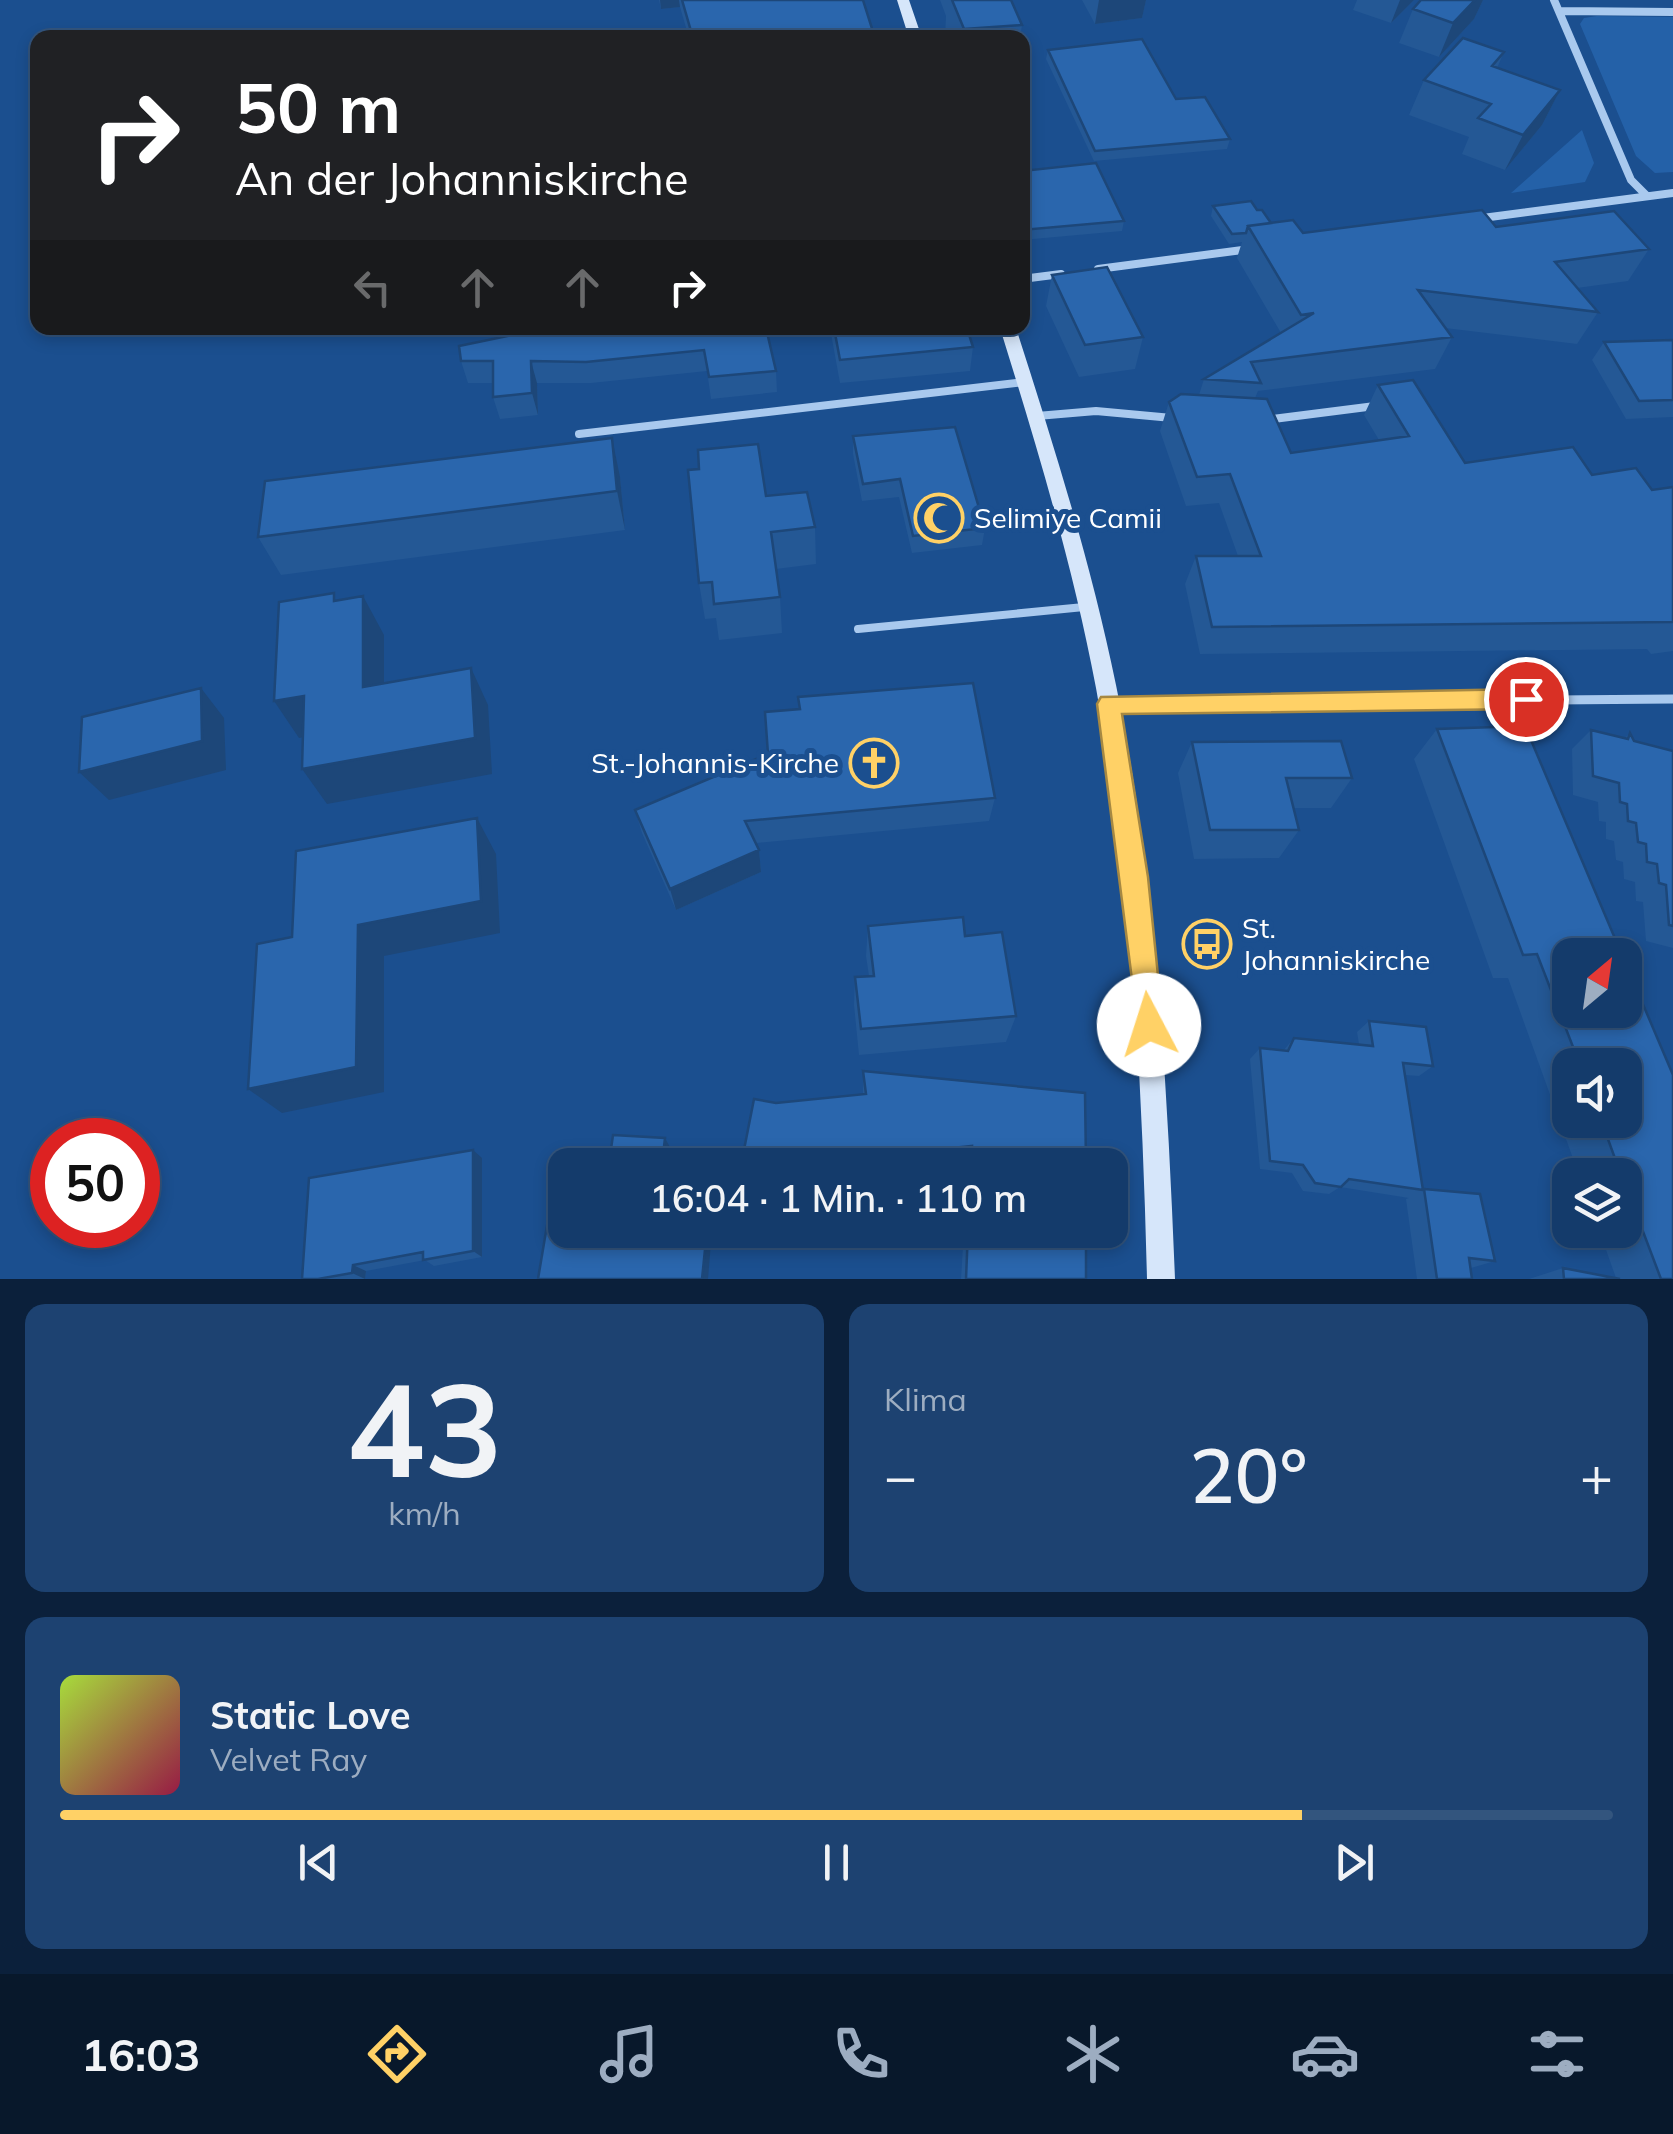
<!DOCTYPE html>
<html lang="de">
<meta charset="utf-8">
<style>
body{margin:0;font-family:Mulish,sans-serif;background:#1d4271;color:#f1f3f6;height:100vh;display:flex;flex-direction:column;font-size:38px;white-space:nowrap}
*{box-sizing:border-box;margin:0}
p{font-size:32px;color:#9dadc1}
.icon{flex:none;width:55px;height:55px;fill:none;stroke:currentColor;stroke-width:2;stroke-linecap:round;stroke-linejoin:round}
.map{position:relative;height:1279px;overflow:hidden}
.side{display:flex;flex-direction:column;gap:25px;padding:25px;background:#0b203b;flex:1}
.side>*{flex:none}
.guide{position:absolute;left:30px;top:30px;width:1000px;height:305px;border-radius:20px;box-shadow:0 5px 15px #0003,0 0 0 2px #33557e;background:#202124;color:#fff;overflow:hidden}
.needle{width:65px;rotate:29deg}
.buttons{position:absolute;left:1552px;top:938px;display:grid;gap:20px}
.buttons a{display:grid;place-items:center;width:90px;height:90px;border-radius:20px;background:#143b6b;box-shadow:0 5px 15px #0003,0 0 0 2px #33557e;font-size:50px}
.speed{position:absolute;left:30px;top:1118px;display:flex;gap:20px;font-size:50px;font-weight:700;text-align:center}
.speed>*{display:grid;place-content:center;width:130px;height:130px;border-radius:50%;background:#143b6b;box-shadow:0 5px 15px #0003,0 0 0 2px #33557e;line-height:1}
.speed .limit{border:15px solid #d22;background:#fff;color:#111}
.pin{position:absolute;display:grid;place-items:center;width:85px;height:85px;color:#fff;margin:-42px;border:5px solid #fff;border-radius:50%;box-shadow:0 2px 10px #0007}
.me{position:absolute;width:110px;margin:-55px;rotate:355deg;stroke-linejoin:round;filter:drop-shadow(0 0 8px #0008)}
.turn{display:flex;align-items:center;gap:35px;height:210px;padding:0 40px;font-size:45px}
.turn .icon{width:130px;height:130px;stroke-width:2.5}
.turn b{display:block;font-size:70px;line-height:85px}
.lanes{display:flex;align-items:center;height:95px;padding:0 40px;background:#0003;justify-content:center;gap:50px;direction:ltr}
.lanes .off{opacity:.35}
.big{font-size:75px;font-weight:600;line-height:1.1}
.side .widget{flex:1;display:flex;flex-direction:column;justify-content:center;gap:15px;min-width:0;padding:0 35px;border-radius:20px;background:#1d4271}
.side .dial{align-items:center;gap:0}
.dial b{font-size:130px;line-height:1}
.song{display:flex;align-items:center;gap:30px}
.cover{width:120px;height:120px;border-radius:15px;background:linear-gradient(135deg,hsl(80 70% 55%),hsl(340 70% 35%))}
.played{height:10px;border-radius:5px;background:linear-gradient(90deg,#ffd166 80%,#33557e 80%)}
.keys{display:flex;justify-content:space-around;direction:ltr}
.heat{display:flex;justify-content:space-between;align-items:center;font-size:55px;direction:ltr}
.side .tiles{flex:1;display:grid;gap:25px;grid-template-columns:1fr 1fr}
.widget:last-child{grid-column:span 2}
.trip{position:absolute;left:548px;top:1148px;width:580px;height:100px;border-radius:20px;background:#143b6b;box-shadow:0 5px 15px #0003,0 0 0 2px #33557e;font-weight:600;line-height:100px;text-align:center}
.tab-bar{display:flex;height:160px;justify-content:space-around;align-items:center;background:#08182b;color:#9dadc1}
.tab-bar .icon{width:70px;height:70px}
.tab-bar .active{color:#ffd166}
.tab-bar b{font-size:45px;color:#f1f3f6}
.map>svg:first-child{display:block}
.green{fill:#2461a8}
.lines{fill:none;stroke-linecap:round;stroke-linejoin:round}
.lane{stroke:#a9c9ee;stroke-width:8}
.street-far1{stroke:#a9c9ee;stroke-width:8}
.street{stroke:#a9c9ee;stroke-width:9}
.secondary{fill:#d6e6fa;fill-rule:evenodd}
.wall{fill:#245895;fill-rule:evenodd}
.shaded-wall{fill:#1d4779}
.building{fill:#2a66ad;stroke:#1d4779;stroke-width:2.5}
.route{fill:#ffd166;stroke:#a68842;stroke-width:2.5}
.labels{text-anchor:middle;stroke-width:10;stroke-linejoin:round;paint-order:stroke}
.poi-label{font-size:28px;fill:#fff;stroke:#1b4f8f;text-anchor:start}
</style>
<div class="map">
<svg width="1673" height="1279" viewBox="0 0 1673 1279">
<rect width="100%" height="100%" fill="#1b4f8f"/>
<!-- green -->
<path class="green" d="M1597 16 1673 17V172L1655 173 1636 156 1580 24 1584 18Z
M1582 130 1594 163 1585 182 1511 193Z"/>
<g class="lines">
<!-- lane -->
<path class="lane" d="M1037 416 1096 411 1172 418
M1265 420 1375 406
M579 434 1025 382
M858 629 1084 607"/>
<!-- street-far1 -->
<path class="street-far1" d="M1554 0 1631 180 1647 196
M1560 11 1673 12
M1475 219 1673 193
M1098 269 1250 249
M1022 279 1061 274"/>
<!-- street -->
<path class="street" d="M1110 704 1673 699"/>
<!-- secondary -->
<path class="secondary" d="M897 0H909L922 38H909Z
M1000 328H1016C1054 446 1091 563 1116 685 1156 880 1167 1080 1175 1279H1147C1142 1081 1132 883 1096 688 1073 566 1037 447 1000 328Z"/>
</g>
<!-- wall -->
<path class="wall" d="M659 0H863L875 38H689L680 7 661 9Z
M940 0H1011L1022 25 1020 38H945L946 16Z
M1082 0H1146L1142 18 1095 24Z
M1357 0H1414L1391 23 1353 10Z
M1421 0H1483L1474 19 1439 57 1399 43 1413 9Z
M1048 50 1176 99 1230 139 1227 149 1094 161 1046 59Z
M1504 52 1497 68 1560 90 1542 125 1505 170 1462 154 1469 137 1409 115 1424 80Z
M1022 171 1124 221 1122 231 1022 240Z
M1213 206 1257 210 1271 223 1303 233 1496 227 1649 249 1628 281 1577 288 1598 312 1577 344 1445 328 1452 337 1435 369 1258 391 1255 398 1291 453 1379 440 1364 415 1378 385 1465 463 1592 475 1652 490 1673 487V651L1651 654 1647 649 1200 654 1185 584 1196 556H1238L1219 503 1186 506 1160 431 1169 402 1199 395 1204 379 1281 333 1237 258 1242 242 1229 244 1211 216Z
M1052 275 1143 337 1135 369 1079 377 1046 306Z
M766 328 776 371 777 392 711 399 707 371 591 383H537L538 415 500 419 493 397V383H468L461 361Z
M830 328H967L973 347 970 371 840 383Z
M1673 340V417L1626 419 1592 360 1604 342Z
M853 436 985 528 982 545 912 553 899 497 862 501 853 454Z
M699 469 766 496 815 527 816 564 776 569 780 597 782 633 719 640 716 618 705 619 699 583Z
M620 477 625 530 281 575 258 537Z
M1525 726 1622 955H1570V1010H1625V962L1673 1075V1279H1529L1563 1268 1616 1278 1599 1230H1625V1175H1579L1508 978H1493L1414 759 1437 729ZM1570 1065H1625V1120H1570Z
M1591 730 1625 738 1630 733 1634 741 1673 751V948L1646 941 1643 902 1636 901 1635 882 1624 879 1623 862 1616 860 1614 841 1606 839V822L1599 821 1598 802 1573 795 1572 749Z
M1192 742 1352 778 1331 808H1293L1299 830 1279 858 1194 859 1178 773Z
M995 798 989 821 756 843 759 850 761 872 676 910 642 833 635 810Z
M868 926 965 936 1016 1016 1006 1042 859 1055 854 1005 855 977 869 976 866 956Z
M1369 1021 1433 1066 1419 1076 1405 1075 1423 1190 1495 1261 1471 1268 1472 1279H1417L1406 1199 1409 1198 1340 1187 1329 1194 1303 1191 1292 1173 1260 1169 1250 1059 1260 1048 1283 1051 1294 1038 1359 1044 1357 1032Z
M863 1071 1086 1165H967V1159L908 1165H741L776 1103 863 1094Z
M482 1158V1257L434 1266 425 1260 366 1271 365 1279H302Z
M964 1230H1086V1279H961Z"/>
<!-- shaded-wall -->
<path class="shaded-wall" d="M660 0H679L680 7 661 9Z
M1099 0H1146L1142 18 1095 24Z
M1400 0H1414L1391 23Z
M1475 0H1483L1474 19 1439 57 1453 23Z
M1560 90 1542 125 1505 170 1523 135Z
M531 361 537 383 538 415 532 393Z
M612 438 620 477 625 530 617 491Z
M363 596 384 635V724L363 687Z
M471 668 488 705 492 774 327 804 302 769Z
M201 688 224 718 226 770 109 800 79 772Z
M304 696 328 733 299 738 274 701Z
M477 818 496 854 500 933 384 956V1092L282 1113 248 1089 358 925Z
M759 850 761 872 676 910 670 889Z
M665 1138 672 1151 670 1165H662Z
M473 1150 482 1158V1257L473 1251Z
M707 1230H712L708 1279H702Z
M353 1265 366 1271 365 1279 352 1273Z"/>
<!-- building -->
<path class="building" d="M682 0H863L875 38H693Z
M952 0H1011L1022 25 964 29Z
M1421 0H1475L1453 23 1413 9Z
M1463 38 1504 52 1492 66 1560 90 1523 135 1478 118 1491 104 1424 80Z
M1142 39 1176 99 1205 97 1230 139 1095 151 1048 50Z
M1096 163 1124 221 1022 230V171Z
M1251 201 1257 210H1262L1271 223 1248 226 1246 233 1232 234 1213 206Z
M1482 210 1496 227 1614 211 1649 249 1555 262 1598 312 1418 290 1452 337 1251 362 1261 383 1204 379 1314 313 1301 315 1248 226 1293 220 1303 233Z
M1107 267 1143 337 1085 345 1052 275Z
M546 328H766L776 371 709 377 704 350 586 362 531 361 532 393 493 397V361H461L459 346Z
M834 328H967L973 347 840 360Z
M1673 340V400L1639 401 1604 342Z
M1413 380 1465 463 1573 447 1592 475 1636 468 1652 490 1673 487V622L1212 627 1196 556H1261L1230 474 1197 477 1169 402 1181 394 1267 399 1291 453 1409 436 1378 385Z
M955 427 985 528 913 536 900 479 863 484 853 436Z
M612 438 617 491 258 537 265 481Z
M758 444 766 496 807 492 815 527 771 532 780 597 714 604 712 582 699 583 688 470 699 469 698 450Z
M334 593V601L363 596V687L471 668 475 738 302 769 304 696 274 701 279 602Z
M973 683 995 798 745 821 759 850 670 889 635 810 768 754 765 712 800 709 798 697Z
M201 688 202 741 79 772 82 717Z
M1525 726 1622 955H1570V1010H1625V962L1673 1075V1279H1661L1625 1184V1175H1621L1601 1120H1625V1065H1580L1537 954 1523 955 1437 729Z
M1591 730 1628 739 1630 733 1634 741 1673 751V926L1669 925 1666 885 1659 883 1657 864 1647 862 1646 844 1638 842 1636 823 1628 821 1627 804 1620 802 1619 783 1593 776Z
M1341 741 1352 778H1286L1299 830H1210L1192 742Z
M477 818 481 901 358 925 356 1067 248 1089 257 944 292 937 296 851Z
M963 917 965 936 1002 932 1016 1016 861 1029 855 977 874 976 868 926Z
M1369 1021 1426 1027 1433 1066 1403 1063 1423 1190 1349 1179 1341 1187 1315 1183 1303 1165 1270 1161 1260 1048 1288 1051 1294 1038 1373 1046Z
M863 1071 1085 1093 1086 1165H971L972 1146 793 1165H741L754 1099 776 1103 866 1094Z
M613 1135 665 1138 662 1165H565V1230H707L702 1279H538L558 1160 609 1163Z
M473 1150V1251L423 1260V1252L353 1265 352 1273 318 1279H302L309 1178Z
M1424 1189 1480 1194 1495 1261 1469 1258 1472 1279H1437Z
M968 1230H1086V1279H966Z
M1563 1268 1620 1279H1564Z"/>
<!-- route -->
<path class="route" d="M1526 689 1534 692 1537 699 1534 706 1526 709 1122 714 1148 877 1163 1025 1159 1035 1149 1039 1139 1035 1097 704 1101 697Z"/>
<!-- icons -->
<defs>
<g id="mosque-ring" transform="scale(2.5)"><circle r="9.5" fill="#1b4f8f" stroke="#ffd166" stroke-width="1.5"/><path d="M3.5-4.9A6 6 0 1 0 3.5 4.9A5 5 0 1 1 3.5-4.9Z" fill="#ffd166"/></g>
<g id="church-ring" transform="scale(2.5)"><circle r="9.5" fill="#1b4f8f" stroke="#ffd166" stroke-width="1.5"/><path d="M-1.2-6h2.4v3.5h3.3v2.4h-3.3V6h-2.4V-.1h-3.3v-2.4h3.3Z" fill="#ffd166"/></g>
<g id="bus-ring" transform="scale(2.5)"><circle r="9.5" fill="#1b4f8f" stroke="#ffd166" stroke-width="1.5"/><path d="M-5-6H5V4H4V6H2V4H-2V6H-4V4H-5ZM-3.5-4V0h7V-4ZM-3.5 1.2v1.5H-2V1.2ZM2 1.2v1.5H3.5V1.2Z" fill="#ffd166"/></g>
</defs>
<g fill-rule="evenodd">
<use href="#mosque-ring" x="939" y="518"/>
<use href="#church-ring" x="874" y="763"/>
<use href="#bus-ring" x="1207" y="944"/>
</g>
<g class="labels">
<!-- poi labels -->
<g class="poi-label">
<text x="974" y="528">Selimiye Camii</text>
<text x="839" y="773" text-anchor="end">St.-Johannis-Kirche</text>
<text x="1242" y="938">St.<tspan x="1242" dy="32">Johanniskirche</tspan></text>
</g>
</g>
</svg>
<div class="buttons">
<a><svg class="needle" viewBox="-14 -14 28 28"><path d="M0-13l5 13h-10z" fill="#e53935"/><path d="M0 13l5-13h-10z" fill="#9dadc1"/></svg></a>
<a><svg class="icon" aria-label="sound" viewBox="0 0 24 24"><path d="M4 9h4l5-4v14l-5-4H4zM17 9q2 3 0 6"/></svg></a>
<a><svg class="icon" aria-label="layers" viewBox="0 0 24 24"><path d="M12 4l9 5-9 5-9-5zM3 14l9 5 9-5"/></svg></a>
</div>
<div class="speed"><div class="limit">50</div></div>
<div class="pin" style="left:1526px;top:699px;background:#d93025"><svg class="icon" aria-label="arrive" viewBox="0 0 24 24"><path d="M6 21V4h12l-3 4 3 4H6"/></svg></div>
<svg class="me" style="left:1149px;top:1025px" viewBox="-20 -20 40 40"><circle r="19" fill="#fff"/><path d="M0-13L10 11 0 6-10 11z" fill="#ffd166"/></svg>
<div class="trip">16:04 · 1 Min. · 110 m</div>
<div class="guide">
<div class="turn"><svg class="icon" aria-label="right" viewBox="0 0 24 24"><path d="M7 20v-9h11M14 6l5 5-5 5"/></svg><div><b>50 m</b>An der Johanniskirche</div></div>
<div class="lanes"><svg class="icon off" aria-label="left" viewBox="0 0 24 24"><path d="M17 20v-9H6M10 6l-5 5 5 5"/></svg><svg class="icon off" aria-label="ahead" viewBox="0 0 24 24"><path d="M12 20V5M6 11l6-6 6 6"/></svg><svg class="icon off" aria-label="ahead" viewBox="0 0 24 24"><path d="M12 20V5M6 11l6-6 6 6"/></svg><svg class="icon" aria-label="right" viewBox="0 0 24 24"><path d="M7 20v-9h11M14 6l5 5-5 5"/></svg></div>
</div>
</div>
<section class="side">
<div class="tiles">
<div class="widget dial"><b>43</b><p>km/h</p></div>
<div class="widget"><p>Klima</p>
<div class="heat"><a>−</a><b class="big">20°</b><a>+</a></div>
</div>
<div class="widget">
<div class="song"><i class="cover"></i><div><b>Static Love</b><p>Velvet Ray</p></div></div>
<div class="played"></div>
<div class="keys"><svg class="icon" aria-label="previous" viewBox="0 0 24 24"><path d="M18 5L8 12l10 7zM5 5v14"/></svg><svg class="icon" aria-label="pause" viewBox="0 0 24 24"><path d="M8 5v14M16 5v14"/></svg><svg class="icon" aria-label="next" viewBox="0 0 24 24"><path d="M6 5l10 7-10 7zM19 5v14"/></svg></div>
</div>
</div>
</section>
<nav class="tab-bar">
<b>16:03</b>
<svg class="icon active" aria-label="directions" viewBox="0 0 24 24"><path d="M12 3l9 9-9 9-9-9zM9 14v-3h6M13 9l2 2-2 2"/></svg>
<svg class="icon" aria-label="music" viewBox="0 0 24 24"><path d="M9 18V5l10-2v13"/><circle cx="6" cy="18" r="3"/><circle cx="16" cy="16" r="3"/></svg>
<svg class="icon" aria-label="phone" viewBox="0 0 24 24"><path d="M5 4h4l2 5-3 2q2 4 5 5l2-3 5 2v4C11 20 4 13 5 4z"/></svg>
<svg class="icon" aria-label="climate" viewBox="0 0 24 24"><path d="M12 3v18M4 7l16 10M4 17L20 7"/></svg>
<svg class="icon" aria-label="car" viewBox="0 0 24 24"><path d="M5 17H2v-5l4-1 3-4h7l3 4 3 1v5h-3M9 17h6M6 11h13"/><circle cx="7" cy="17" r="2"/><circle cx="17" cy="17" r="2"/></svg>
<svg class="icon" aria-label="filters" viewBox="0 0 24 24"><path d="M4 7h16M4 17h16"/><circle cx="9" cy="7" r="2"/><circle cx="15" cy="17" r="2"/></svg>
</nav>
